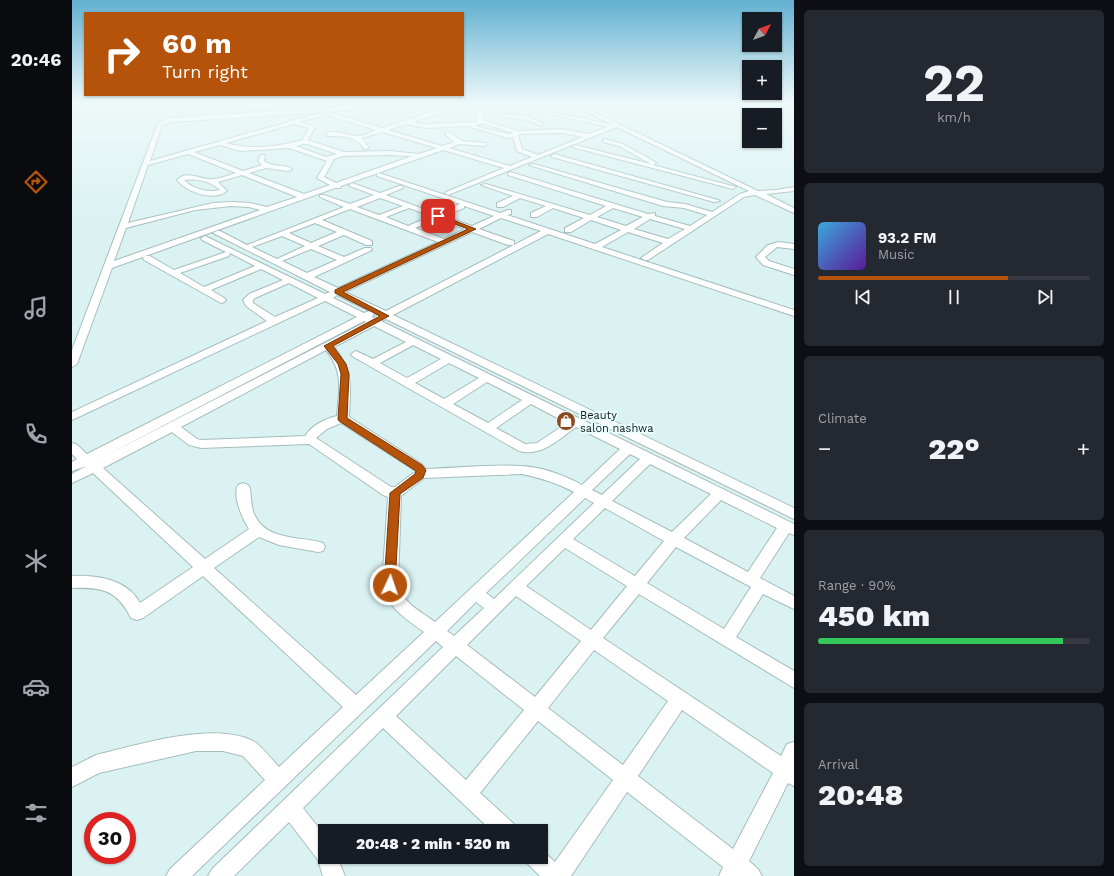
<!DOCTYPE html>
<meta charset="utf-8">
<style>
body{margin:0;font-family:"Work Sans",sans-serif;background:#242831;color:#f1f3f6;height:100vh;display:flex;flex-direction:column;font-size:15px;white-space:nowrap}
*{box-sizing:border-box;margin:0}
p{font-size:13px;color:#9ea1a6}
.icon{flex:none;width:22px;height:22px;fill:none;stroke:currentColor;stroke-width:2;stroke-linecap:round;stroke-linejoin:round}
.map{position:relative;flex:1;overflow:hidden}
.drawer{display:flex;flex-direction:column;gap:10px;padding:10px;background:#0d0f14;width:320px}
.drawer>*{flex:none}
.top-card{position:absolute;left:12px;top:12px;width:380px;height:84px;border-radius:0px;box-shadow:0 1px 3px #0004;background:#b45309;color:#fff;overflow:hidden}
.needle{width:26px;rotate:49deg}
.tools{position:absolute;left:670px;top:12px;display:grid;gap:8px}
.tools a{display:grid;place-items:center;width:40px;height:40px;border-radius:0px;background:#171b24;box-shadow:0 1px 3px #0004;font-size:20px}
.speed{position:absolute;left:12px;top:812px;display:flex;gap:8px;font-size:20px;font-weight:700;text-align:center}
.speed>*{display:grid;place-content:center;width:52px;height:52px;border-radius:50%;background:#171b24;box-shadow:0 1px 3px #0004;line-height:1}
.speed .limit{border:6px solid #d22;background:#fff;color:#111}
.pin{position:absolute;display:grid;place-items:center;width:34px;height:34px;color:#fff;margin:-17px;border-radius:8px;box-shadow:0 2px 6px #0006}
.me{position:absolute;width:44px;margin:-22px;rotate:3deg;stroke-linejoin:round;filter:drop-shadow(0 0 3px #0008)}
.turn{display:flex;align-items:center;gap:14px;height:84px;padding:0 12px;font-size:18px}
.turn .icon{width:52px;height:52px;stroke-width:2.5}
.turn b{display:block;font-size:28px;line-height:34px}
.big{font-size:30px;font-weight:800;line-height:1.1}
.drawer .tile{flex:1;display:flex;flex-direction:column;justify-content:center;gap:6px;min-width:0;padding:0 14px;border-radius:6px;background:#242831}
.drawer .dial{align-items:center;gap:0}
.dial b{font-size:52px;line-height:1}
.song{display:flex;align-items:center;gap:12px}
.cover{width:48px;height:48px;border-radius:6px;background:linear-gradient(135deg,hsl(200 70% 55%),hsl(270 70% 35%))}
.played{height:4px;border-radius:2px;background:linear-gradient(90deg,#b45309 70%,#363941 70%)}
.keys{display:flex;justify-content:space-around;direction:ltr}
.heat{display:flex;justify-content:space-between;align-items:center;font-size:22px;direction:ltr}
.charge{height:6px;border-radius:3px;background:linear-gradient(90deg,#34c759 90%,#363941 0)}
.trip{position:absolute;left:246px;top:824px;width:230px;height:40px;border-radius:0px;background:#171b24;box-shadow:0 1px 3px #0004;font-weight:800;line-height:40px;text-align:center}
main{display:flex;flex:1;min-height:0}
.tab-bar{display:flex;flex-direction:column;width:72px;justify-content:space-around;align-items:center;background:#090b0e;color:#9ea1a6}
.tab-bar .icon{width:28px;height:28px}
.tab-bar .current{color:#b45309}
.tab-bar b{font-size:18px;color:#f1f3f6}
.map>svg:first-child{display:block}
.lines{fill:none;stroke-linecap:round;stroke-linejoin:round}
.street-casing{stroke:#a6bdbd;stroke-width:2}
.street{fill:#fff;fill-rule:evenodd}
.route{fill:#b45309;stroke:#753606}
.labels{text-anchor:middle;stroke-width:4;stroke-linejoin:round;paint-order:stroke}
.poi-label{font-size:11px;fill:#111a1a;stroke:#ebfefe;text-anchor:start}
</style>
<main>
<nav class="tab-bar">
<b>20:46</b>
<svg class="icon current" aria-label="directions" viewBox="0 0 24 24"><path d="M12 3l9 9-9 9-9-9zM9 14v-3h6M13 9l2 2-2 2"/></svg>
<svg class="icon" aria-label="music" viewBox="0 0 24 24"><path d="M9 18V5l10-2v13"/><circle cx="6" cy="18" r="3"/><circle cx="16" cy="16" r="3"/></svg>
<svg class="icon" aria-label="phone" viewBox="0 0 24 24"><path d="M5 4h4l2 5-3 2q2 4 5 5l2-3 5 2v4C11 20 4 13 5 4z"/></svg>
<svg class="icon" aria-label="climate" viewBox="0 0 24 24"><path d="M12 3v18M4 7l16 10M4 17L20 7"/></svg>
<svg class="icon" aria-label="car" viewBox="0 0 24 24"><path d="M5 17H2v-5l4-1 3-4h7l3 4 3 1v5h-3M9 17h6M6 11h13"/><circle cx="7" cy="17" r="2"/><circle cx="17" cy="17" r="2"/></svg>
<svg class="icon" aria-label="filters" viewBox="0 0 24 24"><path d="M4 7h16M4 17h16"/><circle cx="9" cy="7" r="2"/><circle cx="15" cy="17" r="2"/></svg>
</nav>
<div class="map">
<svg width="722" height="876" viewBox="0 0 722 876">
<rect width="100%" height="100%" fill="#daf2f2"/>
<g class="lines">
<!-- street casing -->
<g class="street-casing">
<path id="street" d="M338 102H351L299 109 257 111 258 113 310 128 388 103 399 102 396 104 405 106 411 111V120L446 131 490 129 517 134 535 127 427 102H434L541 125 496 102H501L686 191 705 190 722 187V191L694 194 722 208V213L683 195 672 197 576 260H573L569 258 591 243 556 232 530 247 722 310V316L476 234 321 315 722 508V519L314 319 309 321 722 524V535L717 533 688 578 722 596V609L691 594 664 637 722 671V688L567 594 531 638 709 756 715 744 722 742V786L716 783 677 861 686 869 690 876H647L651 867 555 792 499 876H468L456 864 453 857H469V849L483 862 541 780 466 721 408 793 442 824 445 831H420L311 728 231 808 253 836V857H265L273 876H251L246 860 217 822 162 876H136L140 869 371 647 364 641 120 876H94L98 869 193 780 171 756 151 751H124L27 773 0 787V767L24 755C66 745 141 721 181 741 190 746 199 759 207 767L271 707 131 576 71 618 65 620 59 618C45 590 30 587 0 588V576C24 575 55 579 68 603L121 567 21 473 0 483V474L14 466 0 471V462L5 459 0 454V443L4 444 15 454 285 317 253 301 0 420V412L195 321 174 306 171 300 177 294 211 280 189 269 139 290 152 298 154 300 152 302 149 303 72 260 71 258 72 256H78L102 270 154 252 130 240 129 238 133 236 253 294 258 292 141 233 145 231H148L175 245 272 207 248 197V195H252L278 204 302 195 278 186 277 185 280 183 308 193 327 186H331V188L314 195 365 214 388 204 305 176V174L307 173 428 213 436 210H439V214L435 215 523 244 549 230 519 220 499 232H493V228L512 218 481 208 465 217H459V213L474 206 448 198 431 207H425V203L441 196 409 185 414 184 518 215 534 206 436 175V173L438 172 576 214 583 213V216L618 226 635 215 612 208 591 206 457 165 462 164 595 202 613 204 640 212 668 194 677 191 545 127 376 195 373 193 374 192 432 168 371 150 269 186 268 188H263L40 268 5 364 0 367V350L86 123 99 118ZM391 106 401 108 405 111V121L402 122 353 124 341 122ZM252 112 254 115 304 130C299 132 291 136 285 136 275 136 262 128 253 134L256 136C271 137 284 135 292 149L297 148 290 138 310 132 365 148 347 154 318 151 272 152 236 140 243 127 228 122 250 116V114L248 113 78 161 90 125 100 122ZM222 124 237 128 230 140C206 147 178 150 154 143ZM334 124 353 128 395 126 436 138 441 137 445 151 460 157 438 166 377 148 387 144 413 146 416 144 415 143 390 141 376 132 373 134 382 142 370 146 316 130ZM408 124H412L442 133 436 134 403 126ZM490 133 511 137 466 155 450 149 446 135 450 134ZM231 144H235L265 154 254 157 224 146ZM148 145 168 151 217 148 255 161 245 178 258 185 232 194 177 173 194 168 217 171 220 169C212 163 200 168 192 161L193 155H189L186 161 190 165 171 171 122 152ZM116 154 164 173C157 175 150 178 142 179 130 181 115 169 105 180 114 192 142 202 155 191L146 182 170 175 225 197 195 207 178 203 159 202 141 203 56 223 76 165ZM318 155 340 156 264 183 252 177 262 159 271 156ZM112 180C124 178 139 181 148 190 136 193 121 189 112 180ZM308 198 331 206 307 215 285 207ZM159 206 177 207 188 210 42 261 54 228 123 210ZM392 206 422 216 400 226 372 216 392 208ZM337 208 359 216 336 226 314 217ZM541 208 571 217 554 226 525 217ZM278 209 366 242 266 288 242 277 300 250 299 248H293L272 257 246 246 272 235 294 245H300V241L250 220ZM429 218 469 231 314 311 273 292 400 232 436 245H442V241L407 229ZM365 219 393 229 372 239 343 228ZM578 219 613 229 596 239 562 229ZM243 223 265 232 239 243 217 233ZM210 236 233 246 205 259 180 247ZM239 249 265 260 235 273 210 261ZM158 253 183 266 132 287 108 273 157 256ZM217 283 246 298 203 317 181 303V300L183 298ZM265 295 298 311 292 313 261 298ZM302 313 306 315 302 318 300 317ZM292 321 294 322 23 461ZM302 326 334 342 301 359 284 351 279 354 280 356 447 451C470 457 487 439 504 427L548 449 510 485C492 475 470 467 449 466 418 464 386 468 354 469L350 464 277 417C278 388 282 371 262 347ZM341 345 369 359 335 378 308 363ZM254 350C272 372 267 390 265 416 253 419 240 425 233 436L129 440 125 439 109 427ZM377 363 407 378 372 399 343 383ZM415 382 450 400 416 423 381 404ZM459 404 495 423 465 443 453 444 424 428ZM269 423 342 470 343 472 323 487H319L244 438 255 429ZM100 432 117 445 129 448 237 444 311 495 316 497 310 585C317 609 333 618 352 632L284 695 142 568 187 537 207 545 246 552 251 551 253 547 251 543C229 536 195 541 183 516 179 508 179 497 178 488L176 485 171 483 166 485C160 496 171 520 177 529L133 559 31 468ZM558 454 568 459 530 495 520 490ZM578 464 639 494 600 532 540 501ZM450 474C469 478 485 483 502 492L363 622C348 611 331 603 326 585L329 496 352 478ZM513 498 522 503 422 599 414 593ZM649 500 705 528 676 572 612 538ZM533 508 592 541 563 576 501 539ZM604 547 679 587 652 629 575 583ZM493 548 555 586 519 630 454 586ZM444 596 509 641 463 697 395 645ZM404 602 412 608 382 636 375 631ZM522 650 596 701 551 765 476 708ZM384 656 452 710 394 780 324 716ZM610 710 701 773 661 849 566 776Z
M431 114 456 116 472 124 469 126 455 120 429 117 428 116Z
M533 139 551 144 583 162 584 163 581 165 664 187 661 189 500 147 503 145 579 164 547 146 531 142V140Z
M482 154 646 200 648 201 642 202 480 157 479 156Z
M707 242 722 244V249L705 247 693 257 697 261 722 269V275L691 265 684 257 696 245Z"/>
</g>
<!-- street -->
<use href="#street" class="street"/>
</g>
<!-- sky -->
<linearGradient id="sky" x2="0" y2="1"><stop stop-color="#62b0d1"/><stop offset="0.46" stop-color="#eef9f9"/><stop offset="1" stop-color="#eef9f9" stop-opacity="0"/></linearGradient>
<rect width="722" height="224" fill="url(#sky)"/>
<!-- route -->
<path class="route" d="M364 215H368L404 229 271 292 317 316 261 346 274 364 277 374 275 418 350 465 354 470 351 478 328 494 323 585 322 589 318 590 314 589 312 585 318 493 343 474 344 471 267 421 266 419 269 374 266 364 252 346 308 316 263 293V290L396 229 364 217Z"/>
<!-- icons -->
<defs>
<g id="shop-disc" transform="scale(1)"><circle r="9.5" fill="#8b461d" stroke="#ebfefe"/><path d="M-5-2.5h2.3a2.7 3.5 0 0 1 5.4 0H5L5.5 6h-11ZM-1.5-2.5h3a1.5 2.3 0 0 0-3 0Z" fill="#fff"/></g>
</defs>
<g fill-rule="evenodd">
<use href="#shop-disc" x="494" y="421"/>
</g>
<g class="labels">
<!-- poi labels -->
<g class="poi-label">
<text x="508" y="419">Beauty<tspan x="508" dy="13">salon nashwa</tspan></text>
</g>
</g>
</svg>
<div class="tools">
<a><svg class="needle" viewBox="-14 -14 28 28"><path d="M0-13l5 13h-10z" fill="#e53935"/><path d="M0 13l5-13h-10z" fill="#9ea1a6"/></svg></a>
<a>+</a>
<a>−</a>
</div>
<div class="speed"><div class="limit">30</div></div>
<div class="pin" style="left:366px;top:216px;background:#d93025"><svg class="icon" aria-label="arrive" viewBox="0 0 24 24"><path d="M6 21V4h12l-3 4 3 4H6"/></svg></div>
<svg class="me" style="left:318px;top:585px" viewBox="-20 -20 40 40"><circle r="17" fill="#b45309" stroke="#fff" stroke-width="3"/><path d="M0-11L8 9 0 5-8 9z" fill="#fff"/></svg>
<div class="trip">20:48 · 2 min · 520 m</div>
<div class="top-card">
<div class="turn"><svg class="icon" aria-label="right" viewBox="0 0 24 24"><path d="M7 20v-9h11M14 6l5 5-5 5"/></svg><div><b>60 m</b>Turn right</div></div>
</div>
</div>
<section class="drawer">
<div class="tile dial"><b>22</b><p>km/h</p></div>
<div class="tile">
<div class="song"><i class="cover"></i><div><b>93.2 FM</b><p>Music</p></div></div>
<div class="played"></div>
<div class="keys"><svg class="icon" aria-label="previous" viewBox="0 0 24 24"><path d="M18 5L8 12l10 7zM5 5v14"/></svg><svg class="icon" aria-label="pause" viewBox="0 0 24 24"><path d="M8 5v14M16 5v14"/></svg><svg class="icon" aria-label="next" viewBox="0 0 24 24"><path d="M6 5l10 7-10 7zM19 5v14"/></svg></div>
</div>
<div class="tile"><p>Climate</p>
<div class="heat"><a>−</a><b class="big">22°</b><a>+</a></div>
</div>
<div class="tile"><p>Range · 90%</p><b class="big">450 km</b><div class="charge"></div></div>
<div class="tile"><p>Arrival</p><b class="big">20:48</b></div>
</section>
</main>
